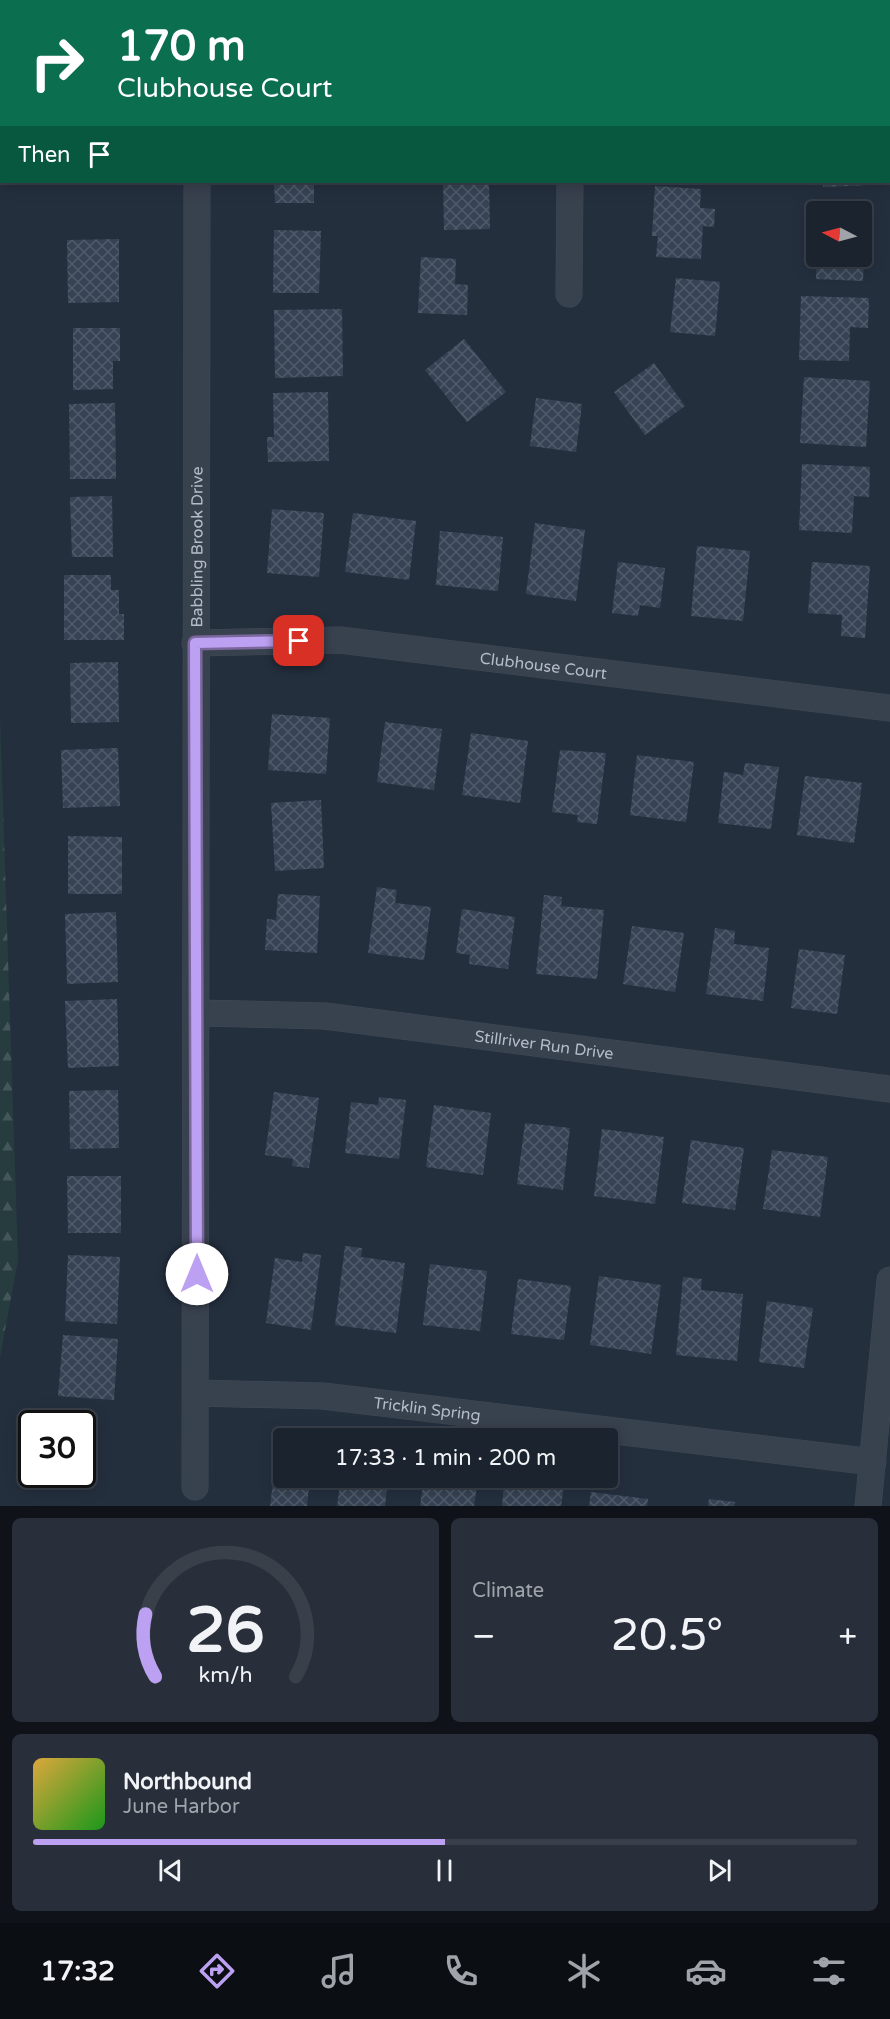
<!DOCTYPE html>
<meta charset="utf-8">
<style>
body{margin:0;font-family:"Varela Round",sans-serif;background:#282f3a;color:#f1f3f6;height:100vh;display:flex;flex-direction:column;font-size:22px;white-space:nowrap}
*{box-sizing:border-box;margin:0}
p{font-size:20px;color:#a0a4aa}
.icon{flex:none;width:33px;height:33px;fill:none;stroke:currentColor;stroke-width:2;stroke-linecap:round;stroke-linejoin:round}
.map{position:relative;height:1506px;overflow:hidden}
.details{display:flex;flex-direction:column;gap:12px;padding:12px;background:#0f1319;flex:1}
.details>*{flex:none}
.hud{position:absolute;left:0px;top:0px;width:891px;height:183px;box-shadow:0 3px 15px #0003,0 0 0 2px #39404a;background:#0b6e4f;color:#fff;overflow:hidden}
.needle{width:39px;rotate:276deg}
.tools{position:absolute;left:806px;top:201px;display:grid;gap:12px}
.tools a{display:grid;place-items:center;width:66px;height:66px;border-radius:6px;background:#1b232e;box-shadow:0 3px 15px #0003,0 0 0 2px #39404a;font-size:30px}
.speed{position:absolute;left:18px;top:1410px;display:flex;gap:12px;font-size:30px;font-weight:700;text-align:center}
.speed>*{display:grid;place-content:center;width:78px;height:78px;border-radius:50%;background:#1b232e;box-shadow:0 3px 15px #0003,0 0 0 2px #39404a;line-height:1}
.speed .limit{border:3px solid #111;border-radius:9px;background:#fff;color:#111}
.pin{position:absolute;display:grid;place-items:center;width:51px;height:51px;color:#fff;margin:-26px;border-radius:12px;box-shadow:0 3px 9px #0006}
.me{position:absolute;width:66px;margin:-33px;rotate:0deg;stroke-linejoin:round;filter:drop-shadow(0 0 4px #0008)}
.turn{display:flex;align-items:center;gap:21px;height:126px;padding:0 18px;font-size:27px}
.turn .icon{width:78px;height:78px;stroke-width:2.5}
.turn b{display:block;font-size:42px;line-height:51px}
.then{display:flex;align-items:center;height:57px;padding:0 18px;background:#0003;gap:12px;font-size:22px}
.big{font-size:45px;font-weight:600;line-height:1.1}
.details .tile{flex:1;display:flex;flex-direction:column;justify-content:center;gap:9px;min-width:0;padding:0 21px;border-radius:9px;background:#282f3a}
.details .dial{align-items:center;gap:0}
.dial svg{height:156px;overflow:visible;fill:none;stroke:#39404a;stroke-width:7;stroke-linecap:round;text-anchor:middle}
.dial text{fill:#f1f3f6;stroke:none}
.song{display:flex;align-items:center;gap:18px}
.cover{width:72px;height:72px;border-radius:9px;background:linear-gradient(135deg,hsl(40 70% 55%),hsl(120 70% 35%))}
.played{height:6px;border-radius:3px;background:linear-gradient(90deg,#bca0f2 50%,#39404a 50%)}
.keys{display:flex;justify-content:space-around;direction:ltr}
.heat{display:flex;justify-content:space-between;align-items:center;font-size:33px;direction:ltr}
.details .tiles{flex:1;display:grid;gap:12px;grid-template-columns:1fr 1fr}
.tile:last-child{grid-column:span 2}
.trip{position:absolute;left:273px;top:1428px;width:345px;height:60px;border-radius:6px;background:#1b232e;box-shadow:0 3px 15px #0003,0 0 0 2px #39404a;font-weight:600;line-height:60px;text-align:center}
.dock{display:flex;height:96px;justify-content:space-around;align-items:center;background:#0b0e12;color:#a0a4aa}
.dock .icon{width:42px;height:42px}
.dock .active{color:#bca0f2}
.dock b{font-size:27px;color:#f1f3f6}
.map>svg:first-child{display:block}
.forest{fill:url(#forest-firs)}
.building{fill:url(#building-cross-hatch)}
.lines{fill:none;stroke-linecap:round;stroke-linejoin:round}
.street-casing{stroke:#414a57;stroke-width:27}
.street{stroke:#38414e;stroke-width:26}
.route-casing{stroke:#7a689d;stroke-width:15}
.route{stroke:#bca0f2;stroke-width:10}
.labels{text-anchor:middle;stroke-width:6;stroke-linejoin:round;paint-order:stroke}
.street-label{font-size:16px;fill:#b4bcc9;stroke:#1d2633}
</style>
<div class="map">
<svg width="890" height="1506" viewBox="0 0 890 1506">
<defs>
<pattern id="forest-firs" width="22" height="20" patternUnits="userSpaceOnUse" patternTransform="scale(1.5)"><rect width="22" height="20" fill="#263c3f"/><path d="M5 1l3.5 6h-7zM16 11l3.5 6h-7z" fill="#435659"/></pattern>
<pattern id="building-cross-hatch" width="8" height="8" patternUnits="userSpaceOnUse" patternTransform="scale(1.5)"><rect width="8" height="8" fill="#364354"/><path d="M0 0l8 8M0 8l8-8" fill="none" stroke="#515c6b"/></pattern>
</defs>
<rect width="100%" height="100%" fill="#242f3e"/>
<!-- forest -->
<path class="forest" d="M0 717 18 1260 0 1357Z"/>
<!-- building -->
<path class="building" d="M274 182H314V203H275Z
M443 182H489L490 229 444 230Z
M823 182H871V185L823 187Z
M655 186 701 189 700 208 715 209 714 227 703 226 701 259 656 257 658 236H652Z
M861 211H866L863 281 816 279 817 256H861Z
M274 230 321 231 319 293H273Z
M119 239V302L68 303 67 240Z
M421 257 456 259 455 284 468 285 467 315 418 313Z
M676 278 720 282 715 336 670 332Z
M801 296 869 298 868 328 850 327 849 361 799 360Z
M342 309 343 376 275 378 274 310Z
M73 328H120V361H113V389L73 390Z
M464 339 506 392 467 422 425 370Z
M654 363 685 406 645 435 614 392Z
M804 377 870 381 866 447 800 443Z
M328 392 329 461 268 462 267 437H274L273 393Z
M536 398 582 404 576 452 530 446Z
M115 403 116 479H70L69 404Z
M802 464 870 467 869 497 854 496 852 533 799 530Z
M112 496 113 557H72L70 497Z
M272 509 324 513 319 577 267 573Z
M353 513 416 521 409 580 345 572Z
M535 523 585 530 576 601 526 594Z
M440 531 503 537 498 591 436 585Z
M697 546 750 551 743 621 691 616Z
M618 562 665 568 660 608 640 605 638 616 612 613Z
M812 562 870 566 865 638 841 636 842 615 808 613Z
M64 575H111V590H119V614H124V640H64Z
M118 662 119 722 71 723 70 663Z
M272 714 330 718 326 774 268 770Z
M385 722 442 729 434 790 377 782Z
M471 733 528 741 520 803 462 795Z
M118 748 120 806 63 808 61 750Z
M560 750 606 753 597 824 577 822 578 815 552 812Z
M637 755 694 762 686 822 630 815Z
M745 763 779 767 771 829 718 823 724 772 743 775Z
M805 776 862 783 854 843 797 835Z
M321 800 324 868 275 871 271 803Z
M68 836 122 837V894H68Z
M377 887 397 890 395 903 431 907 424 960 368 953Z
M278 894 320 896 317 953 265 950 267 919 276 920Z
M544 895 562 897 561 906 604 910 597 979 536 974Z
M462 909 515 917 508 969 469 964 470 955 456 953Z
M116 912 118 982 67 984 65 914Z
M632 926 684 933 675 992 623 984Z
M715 928 735 931 734 944 769 948 763 1001 706 994Z
M799 949 845 955 837 1014 791 1008Z
M117 999 119 1066 68 1068 65 1001Z
M118 1090 119 1148 70 1149 69 1091Z
M274 1092 319 1098 309 1168 292 1166 293 1159 265 1155Z
M379 1097 406 1100 399 1159 345 1153 351 1102 378 1105Z
M434 1105 491 1113 483 1175 426 1167Z
M525 1123 570 1128 563 1190 517 1184Z
M602 1129 664 1137 655 1204 594 1196Z
M691 1140 744 1148 735 1210 682 1203Z
M772 1150 828 1157 820 1217 763 1209Z
M67 1176H121V1233H68Z
M345 1246 362 1248 361 1257 405 1263 396 1333 335 1325Z
M303 1253 321 1255 311 1330 266 1323 275 1258 302 1262Z
M68 1255 120 1257 117 1324 65 1321Z
M430 1264 487 1271 480 1331 423 1325Z
M599 1276 661 1285 651 1354 590 1345Z
M683 1277 702 1279 701 1290 743 1294 737 1361 676 1355Z
M518 1279 571 1286 564 1340 511 1334Z
M767 1301 813 1308 804 1368 759 1362Z
M63 1335 118 1339 114 1400 58 1396Z
M277 1451 284 1452V1478H310L307 1506H270Z
M341 1478H388L385 1506H337Z
M424 1478H478L474 1506H420Z
M540 1478 565 1481 561 1506H502L504 1484 538 1488Z
M591 1492 648 1499 647 1506H589Z
M709 1499 735 1502 734 1506H708Z"/>
<g class="lines">
<!-- street casing -->
<g class="street-casing">
<g id="street">
<path d="M198 2V0"/>
<path d="M571 2V0"/>
<path d="M569 294 570 182"/>
<path id="s1" d="M195 643 340 640 890 708"/>
<path id="s2" d="M198 1013 325 1016 890 1089"/>
<path id="s3" d="M196 1393 323 1396 873 1462"/>
<path id="s4" d="M195 1487 197 182"/>
<path d="M868 1506 890 1280"/>
</g>
</g>
<!-- street -->
<use href="#street" class="street"/>
</g>
<g class="lines">
<!-- route casing -->
<g class="route-casing">
<path id="route" d="M197 1274 195 643 299 641"/>
</g>
<!-- route -->
<use href="#route" class="route"/>
</g>
<g class="labels">
<!-- street labels -->
<g class="street-label">
<text dy="6" stroke="none"><textPath href="#s4" startOffset="940">Babbling Brook Drive</textPath></text>
<text dy="6" stroke="none"><textPath href="#s1" startOffset="350">Clubhouse Court</textPath></text>
<text dy="6" stroke="none"><textPath href="#s2" startOffset="348">Stillriver Run Drive</textPath></text>
<text dy="6" stroke="none"><textPath href="#s3" startOffset="232">Tricklin Spring</textPath></text>
</g>
</g>
</svg>
<div class="tools">
<a><svg class="needle" viewBox="-14 -14 28 28"><path d="M0-13l5 13h-10z" fill="#e53935"/><path d="M0 13l5-13h-10z" fill="#a0a4aa"/></svg></a>
</div>
<div class="speed"><div class="limit">30</div></div>
<div class="pin" style="left:299px;top:641px;background:#d93025"><svg class="icon" aria-label="arrive" viewBox="0 0 24 24"><path d="M6 21V4h12l-3 4 3 4H6"/></svg></div>
<svg class="me" style="left:197px;top:1274px" viewBox="-20 -20 40 40"><circle r="19" fill="#fff"/><path d="M0-13L10 11 0 6-10 11z" fill="#bca0f2"/></svg>
<div class="trip">17:33 · 1 min · 200 m</div>
<div class="hud">
<div class="turn"><svg class="icon" aria-label="right" viewBox="0 0 24 24"><path d="M7 20v-9h11M14 6l5 5-5 5"/></svg><div><b>170 m</b>Clubhouse Court</div></div>
<div class="then">Then<svg class="icon" aria-label="arrive" viewBox="0 0 24 24"><path d="M6 21V4h12l-3 4 3 4H6"/></svg></div>
</div>
</div>
<section class="details">
<div class="tiles">
<div class="tile dial"><svg viewBox="0 0 100 80">
<path d="M14 69A42 42 0 1 1 86 69"/>
<path d="M14 69A42 42 0 0 1 9 37" stroke="#bca0f2"/>
<text x="50" y="56" font-size="32" font-weight="700">26</text>
<text x="50" y="72" font-size="11">km/h</text>
</svg></div>
<div class="tile"><p>Climate</p>
<div class="heat"><a>−</a><b class="big">20.5°</b><a>+</a></div>
</div>
<div class="tile">
<div class="song"><i class="cover"></i><div><b>Northbound</b><p>June Harbor</p></div></div>
<div class="played"></div>
<div class="keys"><svg class="icon" aria-label="previous" viewBox="0 0 24 24"><path d="M18 5L8 12l10 7zM5 5v14"/></svg><svg class="icon" aria-label="pause" viewBox="0 0 24 24"><path d="M8 5v14M16 5v14"/></svg><svg class="icon" aria-label="next" viewBox="0 0 24 24"><path d="M6 5l10 7-10 7zM19 5v14"/></svg></div>
</div>
</div>
</section>
<nav class="dock">
<b>17:32</b>
<svg class="icon active" aria-label="directions" viewBox="0 0 24 24"><path d="M12 3l9 9-9 9-9-9zM9 14v-3h6M13 9l2 2-2 2"/></svg>
<svg class="icon" aria-label="music" viewBox="0 0 24 24"><path d="M9 18V5l10-2v13"/><circle cx="6" cy="18" r="3"/><circle cx="16" cy="16" r="3"/></svg>
<svg class="icon" aria-label="phone" viewBox="0 0 24 24"><path d="M5 4h4l2 5-3 2q2 4 5 5l2-3 5 2v4C11 20 4 13 5 4z"/></svg>
<svg class="icon" aria-label="climate" viewBox="0 0 24 24"><path d="M12 3v18M4 7l16 10M4 17L20 7"/></svg>
<svg class="icon" aria-label="car" viewBox="0 0 24 24"><path d="M5 17H2v-5l4-1 3-4h7l3 4 3 1v5h-3M9 17h6M6 11h13"/><circle cx="7" cy="17" r="2"/><circle cx="17" cy="17" r="2"/></svg>
<svg class="icon" aria-label="filters" viewBox="0 0 24 24"><path d="M4 7h16M4 17h16"/><circle cx="9" cy="7" r="2"/><circle cx="15" cy="17" r="2"/></svg>
</nav>
